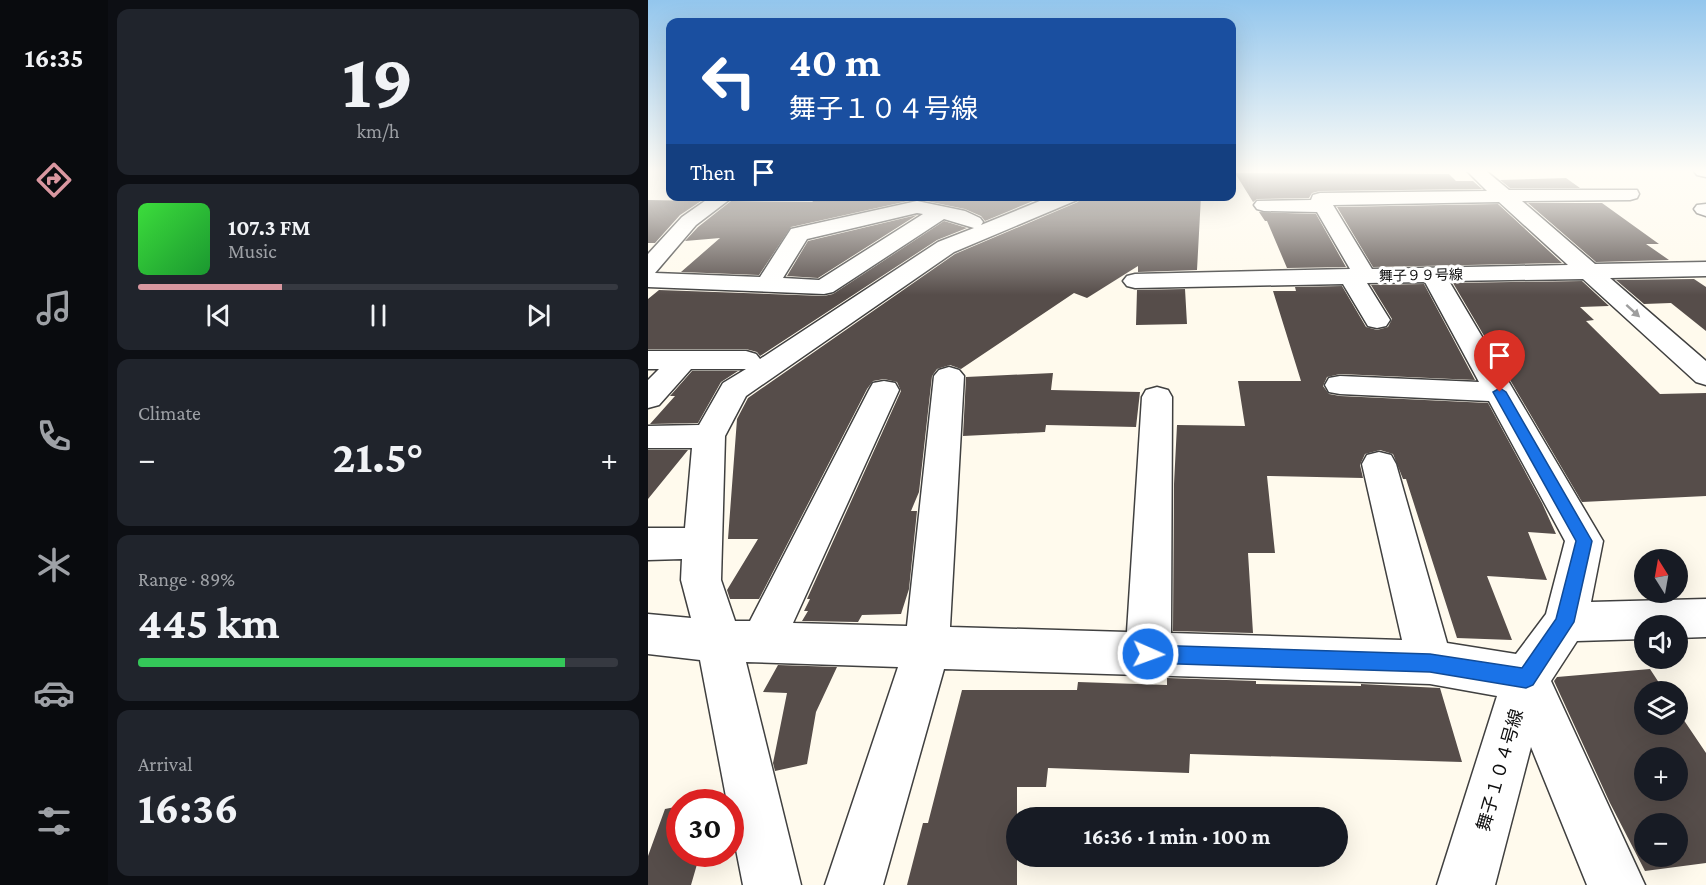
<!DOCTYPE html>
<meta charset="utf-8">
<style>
body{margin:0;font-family:"Crimson Pro","Noto Sans JP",serif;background:#20242c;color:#f1f3f6;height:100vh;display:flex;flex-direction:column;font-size:22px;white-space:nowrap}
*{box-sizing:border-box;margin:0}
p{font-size:20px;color:#9ea1a6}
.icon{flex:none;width:33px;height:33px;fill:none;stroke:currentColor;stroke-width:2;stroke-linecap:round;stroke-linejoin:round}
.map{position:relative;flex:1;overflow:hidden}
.details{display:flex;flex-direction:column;gap:9px;padding:9px;background:#0d0f14;width:540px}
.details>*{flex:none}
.banner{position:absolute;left:18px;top:18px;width:570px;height:183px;border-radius:12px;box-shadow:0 6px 24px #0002;background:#1a4fa0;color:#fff;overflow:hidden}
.needle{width:39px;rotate:349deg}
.controls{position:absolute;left:986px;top:549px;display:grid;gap:12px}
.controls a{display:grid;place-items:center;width:54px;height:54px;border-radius:50%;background:#171b24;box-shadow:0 6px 24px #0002;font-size:30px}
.speed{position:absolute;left:18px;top:789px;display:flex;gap:12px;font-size:30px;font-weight:700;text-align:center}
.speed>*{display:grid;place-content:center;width:78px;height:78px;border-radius:50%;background:#171b24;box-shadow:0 6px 24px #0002;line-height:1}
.speed .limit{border:9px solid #d22;background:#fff;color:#111}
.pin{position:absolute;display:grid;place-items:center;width:51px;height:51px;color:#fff;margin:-62px -26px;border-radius:50% 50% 50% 0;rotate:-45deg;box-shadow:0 0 6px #0007}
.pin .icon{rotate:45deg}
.me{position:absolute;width:66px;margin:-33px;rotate:92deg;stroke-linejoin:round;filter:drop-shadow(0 0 4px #0008)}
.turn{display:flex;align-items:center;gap:21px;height:126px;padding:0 24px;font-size:27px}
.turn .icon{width:78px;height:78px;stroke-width:2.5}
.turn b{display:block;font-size:42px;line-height:51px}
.then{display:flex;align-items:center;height:57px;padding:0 24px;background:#0003;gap:12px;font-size:22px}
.big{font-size:45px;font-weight:700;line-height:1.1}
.details .tile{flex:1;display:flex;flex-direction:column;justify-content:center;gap:9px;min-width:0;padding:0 21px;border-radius:12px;background:#20242c}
.details .dial{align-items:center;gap:0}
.dial b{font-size:78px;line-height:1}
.song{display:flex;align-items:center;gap:18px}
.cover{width:72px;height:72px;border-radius:9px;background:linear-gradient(135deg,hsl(120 70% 55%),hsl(130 70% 35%))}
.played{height:6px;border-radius:3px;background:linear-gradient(90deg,#d997a0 30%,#363941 30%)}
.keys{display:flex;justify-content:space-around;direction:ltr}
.heat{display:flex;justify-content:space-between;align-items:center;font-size:33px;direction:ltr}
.charge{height:9px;border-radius:4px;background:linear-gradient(90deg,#34c759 89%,#363941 0)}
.trip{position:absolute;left:358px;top:807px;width:342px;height:60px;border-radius:30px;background:#171b24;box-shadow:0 6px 24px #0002;font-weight:700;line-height:60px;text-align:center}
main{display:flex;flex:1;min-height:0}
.tab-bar{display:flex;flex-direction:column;width:108px;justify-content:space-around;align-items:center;background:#090b0e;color:#9ea1a6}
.tab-bar .icon{width:42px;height:42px}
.tab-bar .selected{color:#d997a0}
.tab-bar b{font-size:27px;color:#f1f3f6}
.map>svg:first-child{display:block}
.building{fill:#564d4a;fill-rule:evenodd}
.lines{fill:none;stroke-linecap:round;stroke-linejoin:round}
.minor-casing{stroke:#404040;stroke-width:3}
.minor{fill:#fff;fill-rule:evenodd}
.oneway{fill:#9e9e9e}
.route{fill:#1a73e8;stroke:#114b97;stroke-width:1.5}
.labels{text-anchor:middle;stroke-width:6;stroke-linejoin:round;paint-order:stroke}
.far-street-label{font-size:14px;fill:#0d0d0d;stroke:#fff}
.near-street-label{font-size:18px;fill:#0d0d0d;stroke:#fff}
</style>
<main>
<nav class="tab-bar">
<b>16:35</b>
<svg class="icon selected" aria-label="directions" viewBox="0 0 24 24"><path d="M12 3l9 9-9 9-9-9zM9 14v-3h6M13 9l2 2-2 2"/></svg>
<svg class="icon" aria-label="music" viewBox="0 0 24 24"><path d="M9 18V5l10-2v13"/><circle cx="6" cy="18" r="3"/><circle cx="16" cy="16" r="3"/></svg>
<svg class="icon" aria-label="phone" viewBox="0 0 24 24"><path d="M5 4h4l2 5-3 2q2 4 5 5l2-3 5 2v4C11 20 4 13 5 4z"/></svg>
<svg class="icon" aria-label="climate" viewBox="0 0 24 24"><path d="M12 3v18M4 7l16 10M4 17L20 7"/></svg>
<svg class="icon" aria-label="car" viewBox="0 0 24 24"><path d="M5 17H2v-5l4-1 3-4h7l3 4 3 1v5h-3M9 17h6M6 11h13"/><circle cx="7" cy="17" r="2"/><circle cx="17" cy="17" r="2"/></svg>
<svg class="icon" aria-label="filters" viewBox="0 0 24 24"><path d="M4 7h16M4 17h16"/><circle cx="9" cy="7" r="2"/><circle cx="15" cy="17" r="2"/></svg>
</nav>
<section class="details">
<div class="tile dial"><b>19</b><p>km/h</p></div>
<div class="tile">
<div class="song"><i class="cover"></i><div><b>107.3 FM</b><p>Music</p></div></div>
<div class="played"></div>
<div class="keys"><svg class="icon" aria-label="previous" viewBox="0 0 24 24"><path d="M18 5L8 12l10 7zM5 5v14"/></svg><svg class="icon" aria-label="pause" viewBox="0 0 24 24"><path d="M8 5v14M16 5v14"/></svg><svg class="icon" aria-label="next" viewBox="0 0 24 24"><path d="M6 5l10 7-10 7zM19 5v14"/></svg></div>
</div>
<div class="tile"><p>Climate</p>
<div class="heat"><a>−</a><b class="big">21.5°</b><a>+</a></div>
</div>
<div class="tile"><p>Range · 89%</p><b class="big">445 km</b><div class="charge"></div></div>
<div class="tile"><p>Arrival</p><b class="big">16:36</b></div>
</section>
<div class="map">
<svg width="1058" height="885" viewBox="0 0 1058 885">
<rect width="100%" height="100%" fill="#fffaed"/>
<!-- building -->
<path class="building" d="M587 173 801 174 808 181H825L834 189 672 191 664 193 661 198 609 199 605 202Z
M918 178 932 188H862L852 180Z
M161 196H397L337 221 333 216 317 209 269 199 143 227 111 275 33 272 72 238 37 241 50 227 83 201 165 202Z
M433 196H553L549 270 490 272V266L439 298 426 293 313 369 302 365 289 369 284 376 271 492 263 511H269L261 589 253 614 214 615 210 622 154 621 160 611H156L162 599H159L253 391 249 382 236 379 225 381 219 389 111 599H82L79 590 110 539H80L89 419 100 398 307 254 430 202Z
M0 200 53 201 32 215 7 243H0Z
M880 203H954L1011 244H998L1021 260 948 262Z
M850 204 914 263 725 267 689 207Z
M611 212 668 214 698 267 639 268 619 221H617Z
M269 215 170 278 139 276 160 241Z
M296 221 319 228 289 240 112 356 109 352 98 349H0V299L11 290 176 296 185 294Z
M1046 279 1058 287V331L1023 303 996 304 968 280Z
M934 281 961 306 932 307 946 320 938 321 1012 394 1058 393V496L934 502 805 283Z
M776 284 827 380 692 374 679 377 675 386 681 394 692 396 840 403 894 503 908 534 880 532 899 580 839 576 864 640 809 638 758 479H755L745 454 732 450 717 454 712 465 715 478 619 476 627 553H600L605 633 525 631 526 484 529 425 597 426 590 381H653L625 291H648L647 287 694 286 718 327 729 330 740 327 744 319 723 285Z
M537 289 539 324 488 325 489 290Z
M44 371H90L73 382 50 423 2 424 27 396H22Z
M405 373 403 390 492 392 488 427 398 425 397 432 315 436 318 377Z
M0 450H40L0 499Z
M130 665 189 667 168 712 159 764 127 771 125 763 139 693 115 692Z
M1002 669 1017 692H996V724H1029V710L1058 753V863L997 871 962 803 906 681 909 677ZM996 758H1029V790H996ZM996 824H1029V856H996Z
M519 678 608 681V684L713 686V684L792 688 814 762 542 754 541 773 400 768 398 787H369V885H259L275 823H280L314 690H429L430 682 519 685Z
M32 806V854H52L43 885H0V856L17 809Z"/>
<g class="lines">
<!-- minor casing -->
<g class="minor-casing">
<path id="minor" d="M819 171H838L861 190H989L991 194 989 198 982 200 874 201 947 264 1058 262V276L962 278 1058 361V385L1048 382 935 279 801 281 955 541 943 602 1058 599V637L1029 638V626H996V639L929 641 903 681 997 885H939L883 747 847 885H789L849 696 782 684 296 669 235 885H177L250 667 98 662 153 885H95L82 819V802H79L52 660 0 654V614L43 618 33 580 34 559 0 560V528H37L44 448H0V426L51 425 75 383 98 369H43L11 405 0 408V380L11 369H0V351H98L108 354 112 359 290 242 326 228 296 219 185 292 176 294 0 287V254L34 217 64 196H86L48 225 7 273 112 277 143 229 269 201 317 211 332 218 335 222 333 225 404 196H431L429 200 306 252 98 396 77 436 73 580 87 621H102L221 390 225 383 236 381 247 383 251 390 145 623 259 626 286 376 291 370 301 367 311 370 316 376 302 627 479 632 494 397 498 390 509 387 520 390 524 397 523 633 754 640 714 464 719 455 731 452 743 455 748 464 799 643 868 654 898 614 917 541 841 401 692 394 681 392 677 385 681 378 692 376 831 382 777 282 719 283 742 320 738 326 729 328 720 326 695 284 487 288 479 286 475 281 479 276 487 274 702 269 669 212 616 211 609 209 606 205 609 201 663 200 665 195 672 193 839 191ZM851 202 920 265 724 269 685 205ZM269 213 275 214 171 280 135 278 159 239Z
M1046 171H1058V177L1049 175Z
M1058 204V216L1049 213 1046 209 1049 205Z"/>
</g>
<!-- minor -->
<use href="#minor" class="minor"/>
</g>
<!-- one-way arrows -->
<defs><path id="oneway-solid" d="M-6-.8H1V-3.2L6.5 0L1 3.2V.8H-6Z" transform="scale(1.5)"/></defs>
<use class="oneway" href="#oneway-solid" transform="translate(985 311) rotate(42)"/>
<!-- sky -->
<linearGradient id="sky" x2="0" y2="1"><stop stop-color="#93c6ed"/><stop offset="0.58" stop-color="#fffdf7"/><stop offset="1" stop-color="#fffdf7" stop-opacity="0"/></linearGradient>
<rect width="1058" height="295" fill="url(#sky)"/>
<!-- route -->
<path class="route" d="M852 388 858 392 944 541 926 622 885 685 878 688 782 672 500 663 493 660 491 654 493 648 500 645 782 654 874 668 908 619 928 541 845 392Z"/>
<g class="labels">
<!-- far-street labels -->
<g class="far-street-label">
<text transform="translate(773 275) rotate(-1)" y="5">舞子９９号線</text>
</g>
<!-- near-street labels -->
<g class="near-street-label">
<text transform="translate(852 770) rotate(-74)" y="6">舞子１０４号線</text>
</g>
</g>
</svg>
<div class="controls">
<a><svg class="needle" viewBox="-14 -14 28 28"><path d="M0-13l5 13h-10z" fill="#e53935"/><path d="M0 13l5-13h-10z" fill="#9ea1a6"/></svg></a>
<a><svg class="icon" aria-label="sound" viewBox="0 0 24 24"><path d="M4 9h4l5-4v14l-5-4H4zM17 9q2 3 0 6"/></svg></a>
<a><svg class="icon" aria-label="layers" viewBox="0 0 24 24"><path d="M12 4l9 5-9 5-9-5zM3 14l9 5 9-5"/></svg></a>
<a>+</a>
<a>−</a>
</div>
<div class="speed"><div class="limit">30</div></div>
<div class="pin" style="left:852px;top:392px;background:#d93025"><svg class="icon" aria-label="arrive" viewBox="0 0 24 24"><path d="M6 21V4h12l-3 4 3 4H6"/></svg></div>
<svg class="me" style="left:500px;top:654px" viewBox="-20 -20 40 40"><circle r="17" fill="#1a73e8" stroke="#fff" stroke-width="3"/><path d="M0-11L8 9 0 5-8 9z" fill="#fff"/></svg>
<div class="trip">16:36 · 1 min · 100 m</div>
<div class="banner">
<div class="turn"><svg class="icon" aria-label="left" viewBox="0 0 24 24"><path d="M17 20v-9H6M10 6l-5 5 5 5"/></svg><div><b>40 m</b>舞子１０４号線</div></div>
<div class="then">Then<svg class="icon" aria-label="arrive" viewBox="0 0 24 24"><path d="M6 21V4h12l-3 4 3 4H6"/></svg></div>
</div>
</div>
</main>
